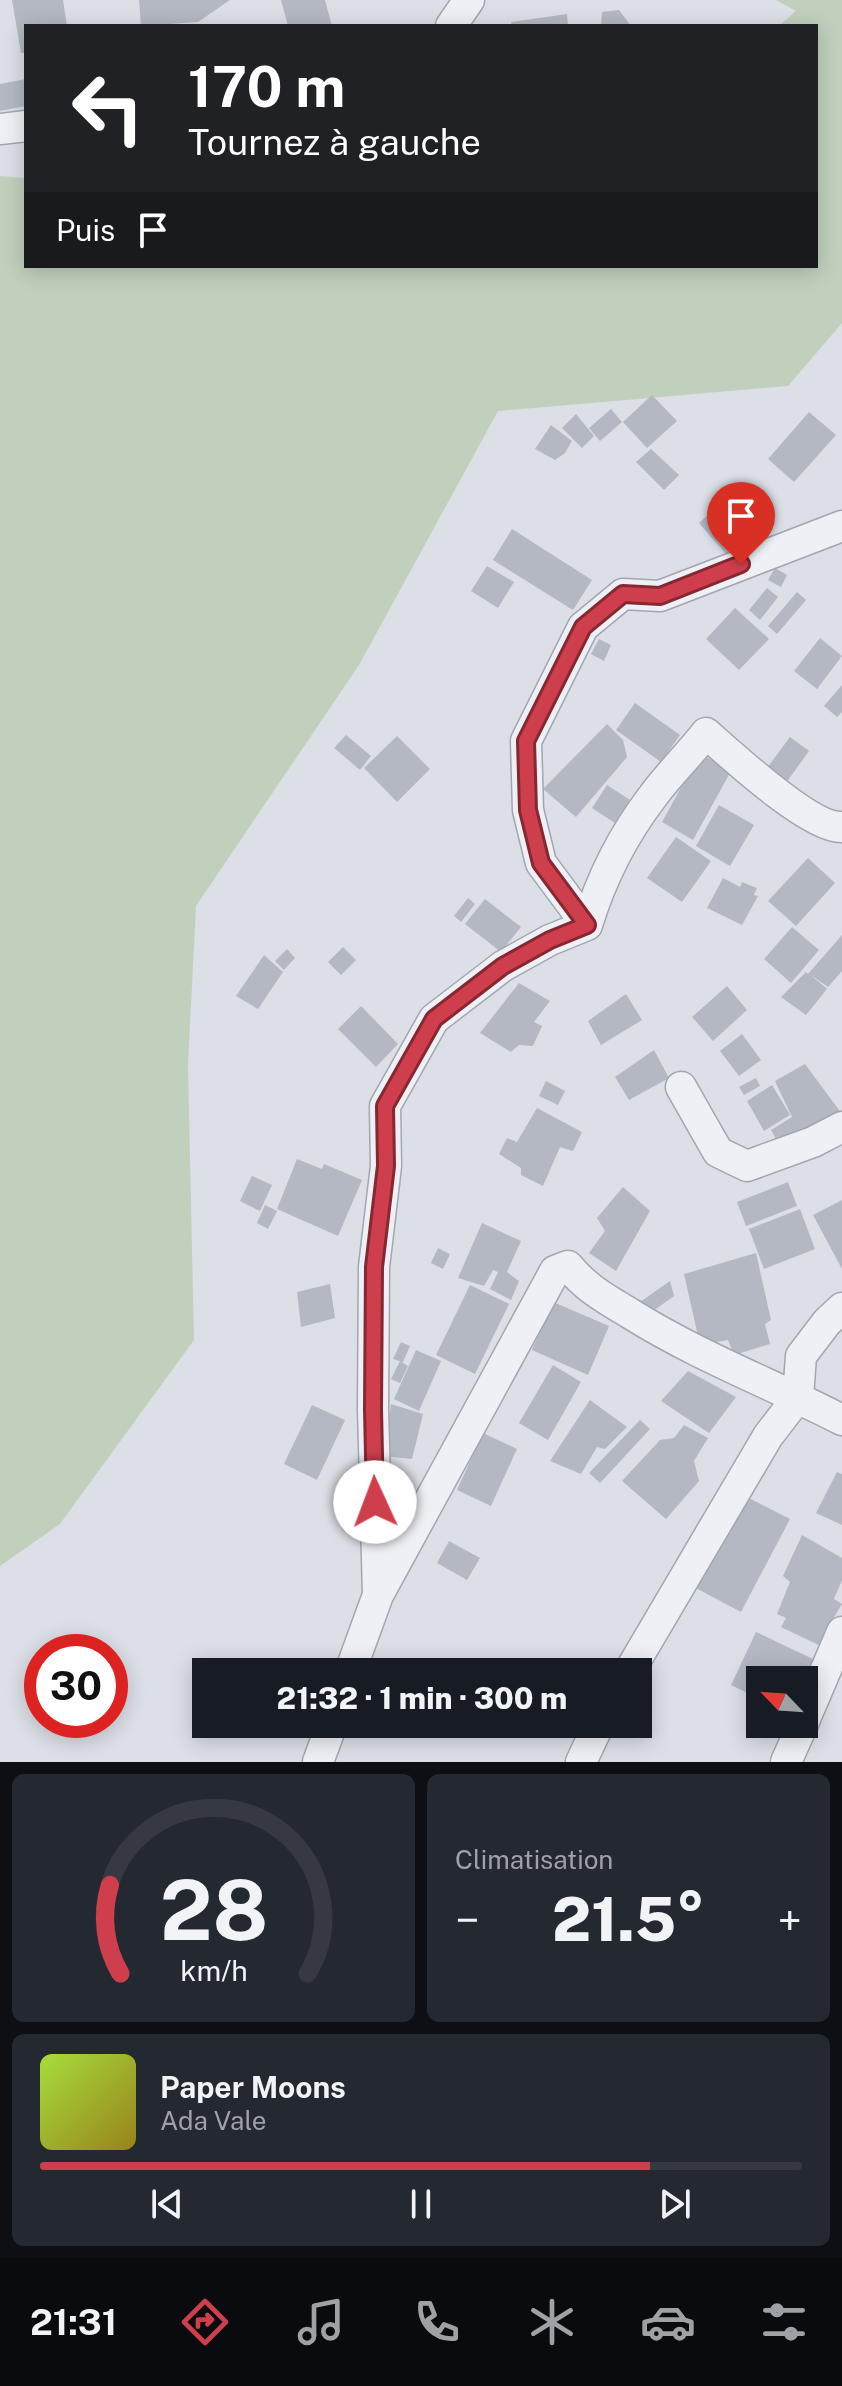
<!DOCTYPE html>
<html lang="fr">
<meta charset="utf-8">
<style>
body{margin:0;font-family:"Public Sans",sans-serif;background:#242831;color:#f1f3f6;height:100vh;display:flex;flex-direction:column;font-size:30px;white-space:nowrap}
*{box-sizing:border-box;margin:0}
p{font-size:26px;color:#9ea1a6}
.icon{flex:none;width:44px;height:44px;fill:none;stroke:currentColor;stroke-width:2;stroke-linecap:round;stroke-linejoin:round}
.map{position:relative;height:1762px;overflow:hidden}
.panel{display:flex;flex-direction:column;gap:12px;padding:12px;background:#0d0f14;flex:1}
.panel>*{flex:none}
.banner{position:absolute;left:24px;top:24px;width:794px;height:244px;border-radius:0px;box-shadow:0 4px 20px #0003;background:#202124;color:#fff;overflow:hidden}
.needle{width:52px;rotate:295deg}
.controls{position:absolute;left:746px;top:1666px;display:grid;gap:16px}
.controls a{display:grid;place-items:center;width:72px;height:72px;border-radius:0px;background:#171b24;box-shadow:0 4px 20px #0003;font-size:40px}
.speed{position:absolute;left:24px;top:1634px;display:flex;gap:16px;font-size:40px;font-weight:700;text-align:center}
.speed>*{display:grid;place-content:center;width:104px;height:104px;border-radius:50%;background:#171b24;box-shadow:0 4px 20px #0003;line-height:1}
.speed .limit{border:12px solid #d22;background:#fff;color:#111}
.pin{position:absolute;display:grid;place-items:center;width:68px;height:68px;color:#fff;margin:-82px -34px;border-radius:50% 50% 50% 0;rotate:-45deg;box-shadow:0 0 8px #0007}
.pin .icon{rotate:45deg}
.me{position:absolute;width:88px;margin:-44px;rotate:358deg;stroke-linejoin:round;filter:drop-shadow(0 0 6px #0008)}
.turn{display:flex;align-items:center;gap:28px;height:168px;padding:0 32px;font-size:36px}
.turn .icon{width:104px;height:104px;stroke-width:2.5}
.turn b{display:block;font-size:56px;line-height:68px}
.then{display:flex;align-items:center;height:76px;padding:0 32px;background:#0003;gap:16px;font-size:30px}
.big{font-size:60px;font-weight:800;line-height:1.1}
.panel .widget{flex:1;display:flex;flex-direction:column;justify-content:center;gap:12px;min-width:0;padding:0 28px;border-radius:12px;background:#242831}
.panel .dial{align-items:center;gap:0}
.dial svg{height:208px;overflow:visible;fill:none;stroke:#363941;stroke-width:7;stroke-linecap:round;text-anchor:middle}
.dial text{fill:#f1f3f6;stroke:none}
.song{display:flex;align-items:center;gap:24px}
.cover{width:96px;height:96px;border-radius:12px;background:linear-gradient(135deg,hsl(80 70% 55%),hsl(50 70% 35%))}
.played{height:8px;border-radius:4px;background:linear-gradient(90deg,#ce3e4d 80%,#363941 80%)}
.keys{display:flex;justify-content:space-around;direction:ltr}
.heat{display:flex;justify-content:space-between;align-items:center;font-size:44px;direction:ltr}
.panel .tiles{flex:1;display:grid;gap:12px;grid-template-columns:1fr 1fr}
.widget:last-child{grid-column:span 2}
.trip{position:absolute;left:192px;top:1658px;width:460px;height:80px;border-radius:0px;background:#171b24;box-shadow:0 4px 20px #0003;font-weight:800;line-height:80px;text-align:center}
.menu{display:flex;height:128px;justify-content:space-around;align-items:center;background:#090b0e;color:#9ea1a6}
.menu .icon{width:56px;height:56px}
.menu .active{color:#ce3e4d}
.menu b{font-size:36px;color:#f1f3f6}
.map>svg:first-child{display:block}
.green{fill:#c1d0bd}
.building{fill:#b3b8c3}
.lines{fill:none;stroke-linecap:round;stroke-linejoin:round}
.minor-casing{stroke:#a2a6b0;stroke-width:33}
.minor{stroke:#eef0f5;stroke-width:30}
.route-casing{stroke:#862832;stroke-width:20}
.route{stroke:#ce3e4d;stroke-width:14}
</style>
<div class="map">
<svg width="842" height="1762" viewBox="0 0 842 1762">
<rect width="100%" height="100%" fill="#dcdfe6"/>
<!-- green -->
<path class="green" d="M776 0H842V323L788 386 498 411 359 665 196 906 188 1065 194 1340 60 1524 0 1566V176L26 178V266H816V26H779L796 11Z"/>
<!-- building -->
<path class="building" d="M12 0H63L67 26H26V53H21Z
M139 0H230L198 22 141 26Z
M281 0H325L332 26H288Z
M619 10 631 26H601L602 12Z
M567 14 568 26H512L511 22Z
M26 79V106L0 111V84Z
M652 395 677 421 647 448 623 422Z
M611 409 622 422 600 441 589 428Z
M809 412 836 435 794 482 768 459Z
M576 414 594 436 582 448 562 428Z
M551 425 572 441 565 453 555 460 535 449Z
M651 449 679 475 664 490 636 462Z
M745 483 773 514 727 555 699 523Z
M512 529 592 580 573 610 493 560Z
M487 566 514 582 498 608 471 591Z
M775 568 787 575 781 587 768 580Z
M767 588 778 597 760 620 749 610Z
M797 592 806 600 777 634 768 626Z
M735 608 769 639 739 670 706 639Z
M820 638 842 656 817 689 794 671Z
M599 639 611 645 604 661 591 654Z
M842 685V712L837 717 824 706Z
M635 703 680 735 661 762 616 730Z
M607 724 623 740 627 757 576 817 543 789Z
M346 735 371 756 360 770 334 748Z
M397 736 430 769 397 802 364 768Z
M790 737 809 751 786 783 767 768Z
M700 753 731 771 693 840 662 822Z
M607 785 630 800 615 823 592 808Z
M719 805 754 825 730 866 696 846Z
M676 837 711 861 682 902 647 878Z
M808 858 835 883 796 926 768 901Z
M723 878 740 887 742 882 757 888 754 895 758 896 742 925 707 908Z
M468 898 475 904 461 922 454 916Z
M485 899 521 927 501 952 465 924Z
M792 927 819 950 791 983 764 959Z
M842 935V971L828 987 811 975 827 989 806 1015 781 997 806 972 808 974Z
M343 947 356 960 341 975 328 962Z
M287 949 295 958 284 970 275 961Z
M264 955 283 972 258 1009 236 996Z
M519 983 550 1001 534 1022 542 1026 533 1046 519 1045 511 1052 480 1033Z
M727 986 747 1010 713 1041 692 1017Z
M626 994 642 1020 601 1045 588 1021Z
M361 1006 398 1044 376 1067 338 1029Z
M742 1034 761 1060 739 1076 720 1051Z
M654 1050 669 1078 629 1100 615 1077Z
M805 1064 842 1114 778 1143 771 1130 792 1117 775 1081Z
M756 1078 760 1086 744 1095 739 1087Z
M546 1081 565 1091 558 1105 539 1096Z
M772 1085 790 1115 764 1131 747 1101Z
M537 1108 582 1132 573 1151 560 1147 543 1186 521 1175V1168L499 1154 507 1138 517 1142Z
M297 1159 322 1169 324 1164 362 1180 338 1236 277 1209Z
M252 1176 272 1185 260 1211 240 1201Z
M788 1182 797 1206 746 1226 737 1202Z
M623 1187 650 1211 616 1271 589 1253 605 1231 597 1218Z
M842 1200V1269L813 1215Z
M265 1205 277 1211 268 1229 257 1223Z
M800 1209 815 1249 764 1269 749 1229Z
M482 1223 521 1241 507 1272 519 1281 511 1300 490 1289 498 1272 493 1270 484 1286 458 1278Z
M438 1248 450 1254 443 1269 431 1263Z
M756 1253 771 1320 765 1324 770 1344 734 1355 728 1340 700 1345 684 1274Z
M670 1281 674 1296 649 1314 640 1302Z
M330 1284 335 1318 301 1327 297 1292Z
M470 1285 509 1304 475 1374 436 1355Z
M553 1302 609 1326 588 1375 532 1350Z
M401 1342 410 1346 403 1362 393 1359Z
M416 1350 441 1361 419 1411 394 1399Z
M400 1361 408 1366 400 1383 391 1379Z
M553 1365 581 1382 548 1440 519 1423Z
M688 1371 736 1397 709 1433 661 1401Z
M590 1400 627 1427 605 1449 597 1447 581 1474 550 1461Z
M391 1404 423 1414 412 1459 385 1456Z
M312 1405 345 1420 317 1480 284 1464Z
M640 1420 650 1429 600 1483 589 1473Z
M684 1425 708 1438 694 1461 699 1481 666 1519 622 1481 660 1440 674 1438Z
M483 1433 517 1449 491 1506 457 1490Z
M837 1472 842 1474V1525L816 1513Z
M741 1494 790 1519 741 1612 692 1586Z
M802 1535 842 1558V1580L834 1599 842 1604 833 1619 839 1624 827 1649 781 1627 786 1618 777 1614 790 1582 783 1576Z
M449 1541 480 1558 467 1580 437 1563Z
M756 1632 815 1660 806 1680H760V1699L731 1685Z"/>
<g class="lines">
<!-- minor casing -->
<g class="minor-casing">
<path id="minor" d="M451 26 469 0
M0 129 26 126
M587 925 541 863 528 810 526 741 583 627 623 594 660 596 842 526
M587 925C601 879 623 835 653 796 669 774 689 755 706 733 731 755 811 829 842 827
M681 1087 718 1152 747 1166 813 1142 842 1127
M378 1595 373 1409 374 1267 386 1166 385 1106 434 1019 503 966 550 940 587 925
M350 1672 378 1595 555 1271 568 1266C587 1289 606 1299 631 1314 698 1356 772 1384 842 1420
M629 1672 768 1436 798 1397 801 1356 827 1322 842 1308
M804 1721 842 1632
M318 1762 332 1724
M581 1762 599 1724
M786 1762 803 1724"/>
</g>
<!-- minor -->
<use href="#minor" class="minor"/>
</g>
<g class="lines">
<!-- route casing -->
<g class="route-casing">
<path id="route" d="M375 1502 373 1409 374 1267 386 1166 385 1106 434 1019 503 966 550 940 587 925 541 863 528 810 526 741 583 627 623 594 660 596 741 564"/>
</g>
<!-- route -->
<use href="#route" class="route"/>
</g>
</svg>
<div class="controls">
<a><svg class="needle" viewBox="-14 -14 28 28"><path d="M0-13l5 13h-10z" fill="#e53935"/><path d="M0 13l5-13h-10z" fill="#9ea1a6"/></svg></a>
</div>
<div class="speed"><div class="limit">30</div></div>
<div class="pin" style="left:741px;top:564px;background:#d93025"><svg class="icon" aria-label="arrive" viewBox="0 0 24 24"><path d="M6 21V4h12l-3 4 3 4H6"/></svg></div>
<svg class="me" style="left:375px;top:1502px" viewBox="-20 -20 40 40"><circle r="19" fill="#fff"/><path d="M0-13L10 11 0 6-10 11z" fill="#ce3e4d"/></svg>
<div class="trip">21:32 · 1 min · 300 m</div>
<div class="banner">
<div class="turn"><svg class="icon" aria-label="left" viewBox="0 0 24 24"><path d="M17 20v-9H6M10 6l-5 5 5 5"/></svg><div><b>170 m</b>Tournez à gauche</div></div>
<div class="then">Puis<svg class="icon" aria-label="arrive" viewBox="0 0 24 24"><path d="M6 21V4h12l-3 4 3 4H6"/></svg></div>
</div>
</div>
<section class="panel">
<div class="tiles">
<div class="widget dial"><svg viewBox="0 0 100 80">
<path d="M14 69A42 42 0 1 1 86 69"/>
<path d="M14 69A42 42 0 0 1 10 35" stroke="#ce3e4d"/>
<text x="50" y="56" font-size="32" font-weight="700">28</text>
<text x="50" y="72" font-size="11">km/h</text>
</svg></div>
<div class="widget"><p>Climatisation</p>
<div class="heat"><a>−</a><b class="big">21.5°</b><a>+</a></div>
</div>
<div class="widget">
<div class="song"><i class="cover"></i><div><b>Paper Moons</b><p>Ada Vale</p></div></div>
<div class="played"></div>
<div class="keys"><svg class="icon" aria-label="previous" viewBox="0 0 24 24"><path d="M18 5L8 12l10 7zM5 5v14"/></svg><svg class="icon" aria-label="pause" viewBox="0 0 24 24"><path d="M8 5v14M16 5v14"/></svg><svg class="icon" aria-label="next" viewBox="0 0 24 24"><path d="M6 5l10 7-10 7zM19 5v14"/></svg></div>
</div>
</div>
</section>
<nav class="menu">
<b>21:31</b>
<svg class="icon active" aria-label="directions" viewBox="0 0 24 24"><path d="M12 3l9 9-9 9-9-9zM9 14v-3h6M13 9l2 2-2 2"/></svg>
<svg class="icon" aria-label="music" viewBox="0 0 24 24"><path d="M9 18V5l10-2v13"/><circle cx="6" cy="18" r="3"/><circle cx="16" cy="16" r="3"/></svg>
<svg class="icon" aria-label="phone" viewBox="0 0 24 24"><path d="M5 4h4l2 5-3 2q2 4 5 5l2-3 5 2v4C11 20 4 13 5 4z"/></svg>
<svg class="icon" aria-label="climate" viewBox="0 0 24 24"><path d="M12 3v18M4 7l16 10M4 17L20 7"/></svg>
<svg class="icon" aria-label="car" viewBox="0 0 24 24"><path d="M5 17H2v-5l4-1 3-4h7l3 4 3 1v5h-3M9 17h6M6 11h13"/><circle cx="7" cy="17" r="2"/><circle cx="17" cy="17" r="2"/></svg>
<svg class="icon" aria-label="filters" viewBox="0 0 24 24"><path d="M4 7h16M4 17h16"/><circle cx="9" cy="7" r="2"/><circle cx="15" cy="17" r="2"/></svg>
</nav>
